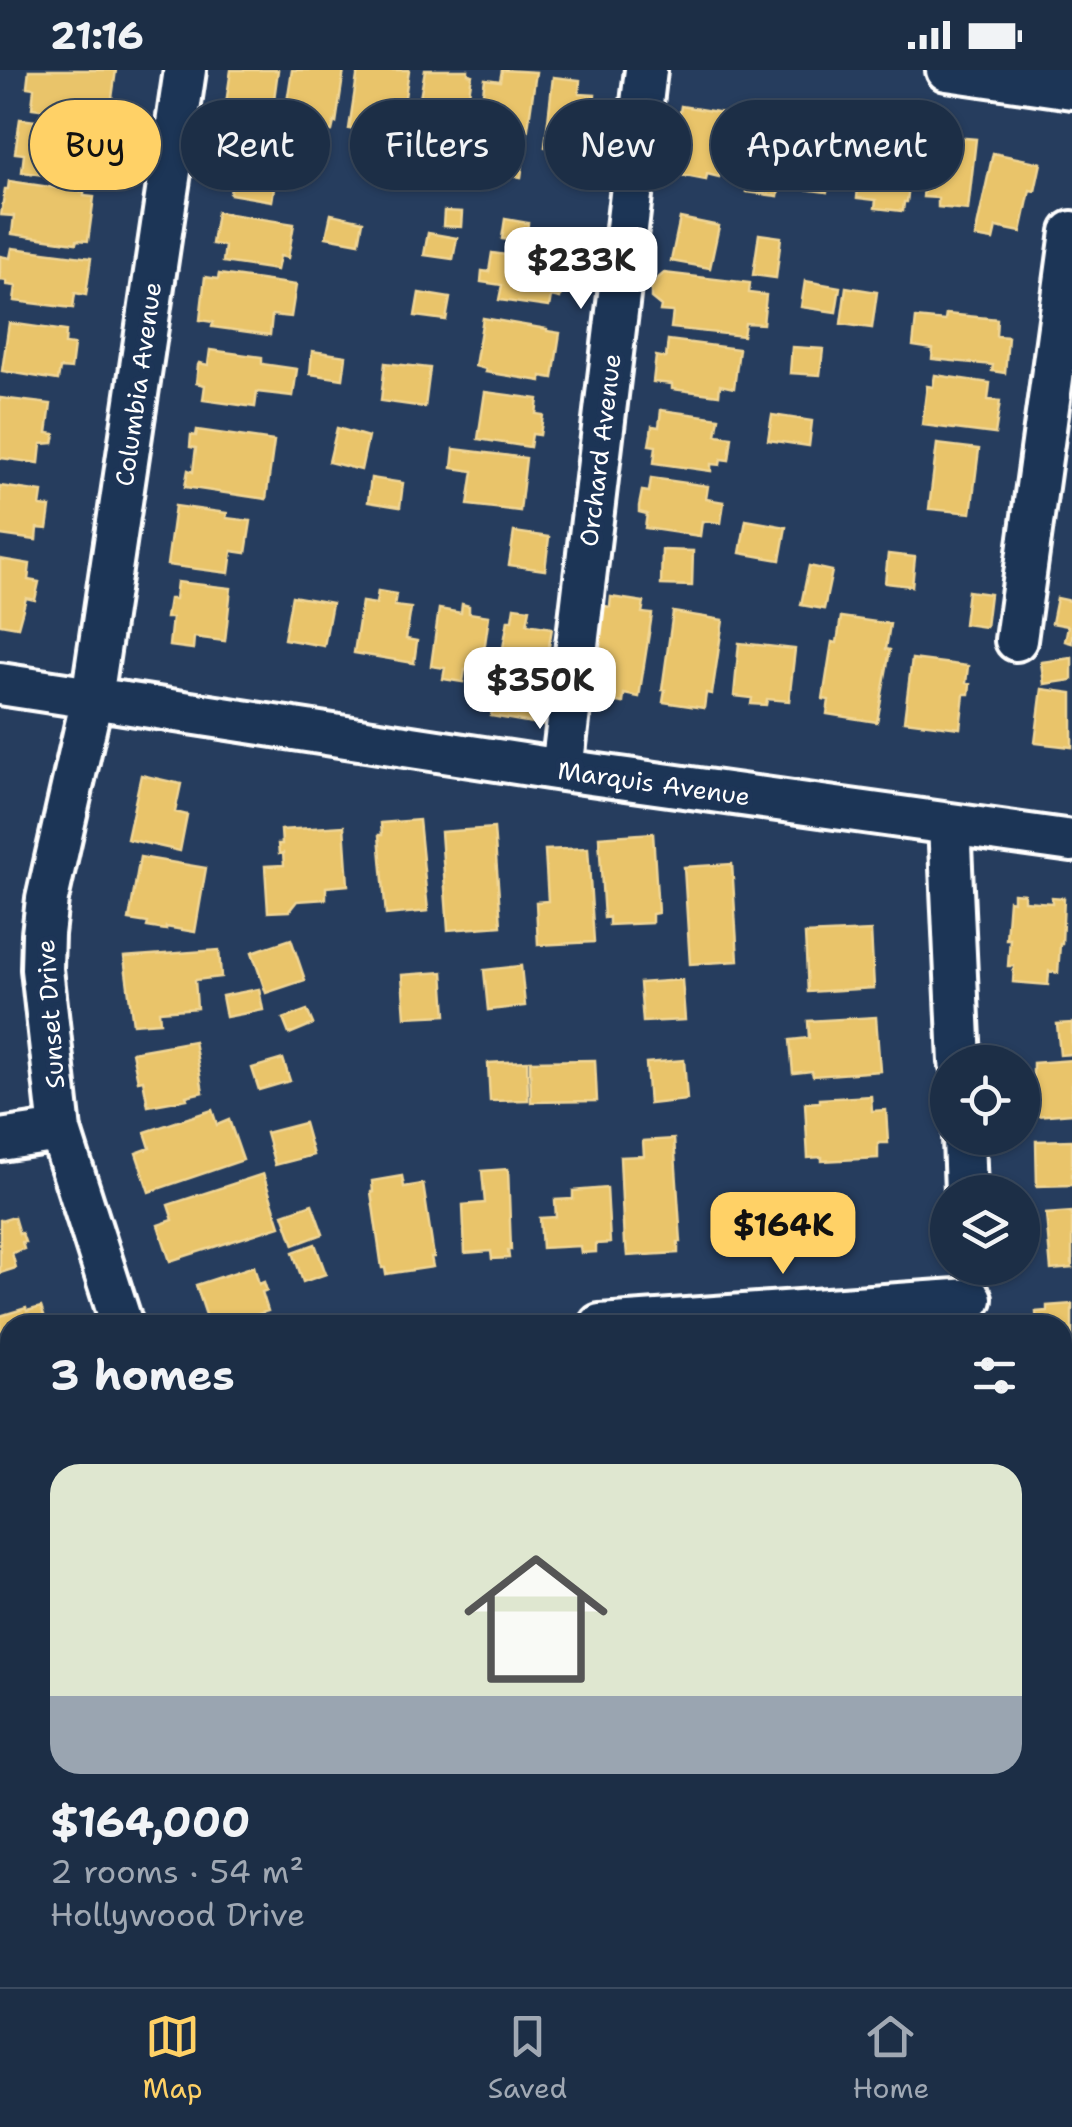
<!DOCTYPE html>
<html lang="en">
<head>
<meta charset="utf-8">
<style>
	:root { --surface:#1c2e46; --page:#293a51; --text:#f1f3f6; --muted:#a0a8b3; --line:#3a4a5f; --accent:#ffd166 }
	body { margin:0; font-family:"Shantell Sans",sans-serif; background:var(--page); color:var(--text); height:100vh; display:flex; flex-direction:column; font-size:38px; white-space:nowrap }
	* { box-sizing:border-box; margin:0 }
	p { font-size:32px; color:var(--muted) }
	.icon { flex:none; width:55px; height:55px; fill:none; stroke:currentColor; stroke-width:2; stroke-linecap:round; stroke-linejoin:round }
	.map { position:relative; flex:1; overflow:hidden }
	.sheet { position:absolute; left:0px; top:1245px; width:1072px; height:672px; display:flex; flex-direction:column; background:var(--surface); border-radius:30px 30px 0 0; box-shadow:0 2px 8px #0004,0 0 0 2px var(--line) }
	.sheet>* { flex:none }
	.top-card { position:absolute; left:30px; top:30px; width:1012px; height:90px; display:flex; gap:20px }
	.controls { position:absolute; left:930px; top:975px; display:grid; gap:20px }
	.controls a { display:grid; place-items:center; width:110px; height:110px; border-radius:50%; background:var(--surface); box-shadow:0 2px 8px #0004,0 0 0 2px var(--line); font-size:50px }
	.price { position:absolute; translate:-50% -85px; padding:0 22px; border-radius:20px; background:#fff; color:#222; font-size:32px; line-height:65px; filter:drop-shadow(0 2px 5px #0008) }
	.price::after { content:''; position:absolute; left:50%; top:60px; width:30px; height:22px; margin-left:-15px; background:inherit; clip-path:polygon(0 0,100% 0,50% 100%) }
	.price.on { background:var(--accent); color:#111 }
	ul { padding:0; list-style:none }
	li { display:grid; align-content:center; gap:20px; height:530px; padding:0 50px }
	li span { display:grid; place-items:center; height:310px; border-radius:30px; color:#555 }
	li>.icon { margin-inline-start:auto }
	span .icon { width:180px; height:180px; fill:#fffc; stroke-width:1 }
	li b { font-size:42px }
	h2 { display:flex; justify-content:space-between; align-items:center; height:120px; padding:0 50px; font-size:42px }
	.chip { padding:0 35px; border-radius:45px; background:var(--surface); box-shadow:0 2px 8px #0004,0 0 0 2px var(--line); font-size:35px; line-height:90px }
	.chip.on { background:var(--accent); color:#111 }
	.status { display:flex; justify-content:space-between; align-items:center; height:70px; padding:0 50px; background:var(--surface); direction:ltr }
	.status svg { height:28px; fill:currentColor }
	.menu { display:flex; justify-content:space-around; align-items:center; height:140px; border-top:2px solid var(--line); background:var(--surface); font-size:28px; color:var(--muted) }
	.menu a { display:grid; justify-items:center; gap:5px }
	.menu .on { color:var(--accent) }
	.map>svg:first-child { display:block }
	.homes { fill:#e9c46a; stroke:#f0d697; stroke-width:2.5 }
	.shops { fill:#e76f51; stroke:#ee9a85; stroke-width:2.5 }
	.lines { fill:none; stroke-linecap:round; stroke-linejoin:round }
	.service-casing { stroke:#fff; stroke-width:28 }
	.minor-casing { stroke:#fff; stroke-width:48 }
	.tertiary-casing { stroke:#fff; stroke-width:58 }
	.service { stroke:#1d3557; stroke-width:20 }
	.minor { stroke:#1d3557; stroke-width:40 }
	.tertiary { stroke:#1d3557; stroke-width:50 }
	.labels { text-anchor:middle; stroke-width:10; stroke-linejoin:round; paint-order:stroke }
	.street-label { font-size:25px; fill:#fff; stroke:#1d3557 }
</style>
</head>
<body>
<div class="status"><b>21:16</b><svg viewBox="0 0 49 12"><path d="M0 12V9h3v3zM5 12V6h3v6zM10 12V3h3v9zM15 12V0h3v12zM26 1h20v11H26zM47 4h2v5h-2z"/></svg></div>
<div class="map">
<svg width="1072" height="1917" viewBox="0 0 1072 1917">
	<rect width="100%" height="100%" fill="#263d5e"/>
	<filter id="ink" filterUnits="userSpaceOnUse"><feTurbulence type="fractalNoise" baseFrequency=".01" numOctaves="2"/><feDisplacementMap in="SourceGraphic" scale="20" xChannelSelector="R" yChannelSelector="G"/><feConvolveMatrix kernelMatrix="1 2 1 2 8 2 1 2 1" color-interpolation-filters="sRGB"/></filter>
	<g filter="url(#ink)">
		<path class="homes" d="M29 0H116L111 35 100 34 98 47 32 38 34 18 27 17Z
			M231 0H278L272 44 256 41 254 51 224 47Z
			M292 0H344L336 53 334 52 332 61 304 57 306 48 285 45Z
			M358 0H409L399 67 349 59Z
			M425 0H468V4L472 5 460 80 433 75 434 66 414 63Z
			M502 0 536 2 521 107 472 99 485 9 500 11Z
			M553 7 580 10 579 24 595 25 592 52H596L594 72H590L587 97 564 95 566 79 545 77Z
			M681 36 730 44 719 107 707 104 706 110 675 104 681 68 676 67Z
			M755 37 789 41 778 126 746 122 748 111 729 109 737 44 754 46Z
			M806 41 840 46 839 54 853 56 845 118 828 116 827 122 796 118Z
			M20 49 107 60 102 99 89 97 87 111 22 102 24 84 15 83Z
			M874 51 910 55 909 69 914 70 907 132H904L903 141 875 138 876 130 857 128 864 62 872 63Z
			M940 66 976 69 968 140 938 137V128L923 127 928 78 939 79Z
			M993 83 1041 93 1035 121 1030 120 1021 162 996 157 993 170 975 167Z
			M236 86 278 92 272 131 230 124Z
			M9 111 84 122V126L94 127 88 171 77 170 76 173 12 164 14 146 1 145 5 119H8Z
			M444 141 462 142 461 157 443 156Z
			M217 142 294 154 288 188 280 186 277 200 223 192 225 176 212 174Z
			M331 144 363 151 359 173 326 167Z
			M680 148 719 156 710 198 671 191Z
			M505 149 528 153 526 172 502 169Z
			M428 163 457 168 453 189 424 185Z
			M759 164 781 167 776 208 753 205Z
			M12 178 91 188 86 225 75 223 73 238 14 231 16 216 7 215V211L0 210V186L10 188Z
			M492 183 556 192 555 199 564 200 560 228 551 226 549 237 499 230 502 215 481 212 482 201 489 202Z
			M664 203 750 213 749 223 766 225 763 254 745 253 743 266 671 258 673 242 660 241 661 236 651 228V218L657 209Z
			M219 204 296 215 291 247 272 245 270 265 212 257 213 252 200 250 205 207 218 209Z
			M805 211 840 217 836 242 801 237Z
			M846 217 877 222 872 258 841 254Z
			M419 223 450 228 446 250 415 246Z
			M946 244 997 249 996 266 1008 267 1005 303 992 301 993 295 932 289 933 279 913 276 916 248 945 251Z
			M483 248 547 259V261L560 263 553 308 541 306V311L485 302 486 299 475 296Z
			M9 253 66 261 65 274 74 275 71 299 60 298 58 310 2 301Z
			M668 270 739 279 734 318 720 315 719 325 672 319V314L653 312 656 286 666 288Z
			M792 277 823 279 820 305 790 303Z
			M210 280 262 287V294L297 299 293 326 257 322 255 337 203 330 205 315 196 313 198 295 199 293 208 295Z
			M312 281 346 286 343 309 310 304Z
			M385 293 430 298 425 337 381 331Z
			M935 305 990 313 988 330 1000 331 995 364 922 355 927 316 933 317Z
			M485 322 538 329 536 344 543 345 540 365 532 364 530 377 478 369Z
			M0 328 51 334 47 363 55 364 53 373 41 374 39 393 0 388Z
			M661 340 719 348 716 365 732 367 729 390 721 389 720 395 711 394V401L654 393 656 376 649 375 651 364 652 356 659 357Z
			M772 345 812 351 809 376 768 370Z
			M337 358 368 367 361 400 329 392Z
			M197 360 274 371 266 429 185 417 188 400 193 402 196 378 190 377 191 365 196 366Z
			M937 374 979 379 971 443 929 439Z
			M454 379 526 388 520 441 468 435 473 401 452 398Z
			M371 408 403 413 400 437 368 432Z
			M651 408 708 416 706 429 724 432 721 453 702 451 700 466 645 458 647 444 639 442V436L642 421 649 422Z
			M0 416 42 422 40 436 50 437 49 445 47 459 37 458 36 470 0 465Z
			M175 436 227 443 226 448 251 451 246 483 232 481 229 503 167 495Z
			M746 450 786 457 780 490 740 483Z
			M514 462 549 467 545 500 509 495Z
			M662 480 693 481 692 516 661 515Z
			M888 484 915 487 912 516 885 513Z
			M0 489 30 494 28 510 39 512 35 530 26 528 18 557 0 554Z
			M809 496 832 501 824 539 801 535Z
			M177 512 231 518 225 571 194 567 193 579 169 576 172 548H166L169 529H175Z
			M378 521 396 524 394 536 411 538 406 569 417 571 414 593 354 583 362 532 376 534Z
			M968 521 990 524 986 557 964 554Z
			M292 526 332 533 324 576 284 569Z
			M1072 526V573L1065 571 1068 556 1052 553 1057 528 1071 531Z
			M611 527 644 532 642 543 652 544 639 627 624 624 623 633 604 630 605 622 587 619 600 535 610 537Z
			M462 534 469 536V543L489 546 481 602 465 600 463 612 443 609 445 598 431 596 439 539 461 543Z
			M514 537 530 539 527 554 552 558 543 612 553 614 546 655 491 646 508 550H512Z
			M673 542 723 550 712 624 706 623 704 638 663 632 665 620H662Z
			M841 547 890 554 886 579 890 580 877 652 827 644 829 630 823 629 832 572 837 573Z
			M739 573 795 579 789 631 767 629 766 635 751 634 752 628 734 626Z
			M1072 588V610L1044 614 1041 592Z
			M912 589 968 596 966 613 970 614 969 624H964L960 658 904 651Z
			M1042 619 1072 623V677L1035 673Z
			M141 705 181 714 175 742 187 745 180 781 127 769Z
			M419 750 428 841 386 845 379 765H382L381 753Z
			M344 756 348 815 326 817V829L297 831 289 841 268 842 265 796 284 795 283 783 279 784 278 774H282L281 760Z
			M494 758 501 856 448 860 441 762Z
			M653 763 658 843 652 844V853L609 855V847L604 848 599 767Z
			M588 778 594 872 538 875 536 832 548 831 545 780Z
			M140 787 206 798 195 862 166 857V860L147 857 148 853 129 850Z
			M732 794 738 891 690 894 684 797Z
			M1013 823 1024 824V831L1052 833V827L1064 828 1062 874H1060L1058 903 1049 901 1048 915 1013 912 1014 896H1008L1010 869H1006L1009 830 1013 831Z
			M871 861 874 918 808 922 805 864Z
			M291 869 305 910 266 923 252 882Z
			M219 880 221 907 195 910 197 938 159 941 160 952 133 954 124 887Z
			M521 896 525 936 488 940 484 900Z
			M443 902 446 945 405 947 402 905Z
			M682 910 685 950 643 952 640 913Z
			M259 919 263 940 226 947 222 926Z
			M307 940 313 954 289 964 283 949Z
			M876 947 880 1001 813 1006 812 1001 793 1003 790 970 809 968 808 951Z
			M1072 953V984L1060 985 1057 954Z
			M194 971 203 1022 186 1026 187 1029 148 1036 143 1010 138 1011 132 982Z
			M283 989 290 1011 259 1020 252 998Z
			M595 990 597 1031 531 1032 530 991Z
			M684 990 687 1030 649 1034 646 993Z
			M1072 990V1043L1036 1046 1034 1028 1022 1029V1010L1033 1009V993Z
			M527 991 528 1030 490 1031 488 993Z
			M871 1026 872 1041 886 1040 888 1073H878V1088L822 1091V1087L808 1088 805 1033 820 1032V1029Z
			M212 1040 217 1055 229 1050 243 1090 149 1122 136 1083 150 1078 145 1062Z
			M304 1053 313 1085 275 1095 266 1063Z
			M674 1069 681 1172H678V1183L627 1186 626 1174H624L620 1087 644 1086 643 1071Z
			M1072 1070V1115L1037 1116 1036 1071Z
			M508 1099 511 1180H508L509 1188 492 1189 491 1181 465 1183 463 1135 485 1133 482 1101Z
			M263 1104 280 1156 170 1191 158 1155 173 1150 168 1135Z
			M402 1106 404 1117 423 1114 434 1187H431L433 1197 386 1204 385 1198H382L371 1122H373L372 1111Z
			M607 1118 610 1173 596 1174V1182L581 1183 580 1176 542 1178 540 1148 556 1147 555 1130 573 1129V1121Z
			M312 1134 323 1164 294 1175 283 1144Z
			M1072 1142V1198L1051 1200 1046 1144Z
			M14 1147 19 1164 22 1163 25 1172H22L24 1179 12 1183 16 1198 0 1203V1149L1 1151Z
			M315 1174 326 1204 303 1212 293 1182Z
			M254 1196 259 1214 264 1212 266 1218 267 1220 262 1222 268 1241 223 1255H217L215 1249 208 1251 196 1215Z
			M1072 1234V1286H1062V1255H1037L1036 1242 1047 1241V1236Z
			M41 1237 47 1255H10V1301L0 1304V1246L26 1238 27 1241Z
			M1072 1313V1367L1062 1368V1314Z
			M10 1316V1376L0 1379V1319Z
			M1072 1474V1524L1062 1525V1475Z
			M1072 1556V1599L1062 1600V1557Z
			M10 1717V1783L0 1751V1720Z
			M163 1908H181L183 1917H135Z
			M206 1908H259L263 1917H209Z
			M469 1908H516L519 1917H438Z"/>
		<path class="shops" d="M1069 1647 1072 1648V1723V1715L1062 1713V1691Z"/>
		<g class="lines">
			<defs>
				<path id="service" d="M629 1908 631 1917"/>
				<path id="minor" d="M947 0 1072 18
					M1016 570 1072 162
					M0 614 562 700 1072 771
					M562 700 646 0
					M949 754 960 992
					M964 1068 966 1122
					M0 1070 60 1061
					M122 1255 60 1061 42 899 43 864 47 829 92 628 185 0
					M600 1255 971 1229
					M0 1891 10 1888
					M322 1908 324 1917"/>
				<path id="tertiary" d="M1062 1773 1072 1774
					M1062 1857 1072 1849
					M993 1917 1015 1908"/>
			</defs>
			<use href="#service" class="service-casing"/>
			<use href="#minor" class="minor-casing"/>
			<use href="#tertiary" class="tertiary-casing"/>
			<use href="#service" class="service"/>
			<use href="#minor" class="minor"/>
			<use href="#tertiary" class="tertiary"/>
		</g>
	</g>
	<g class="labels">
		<g class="street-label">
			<text transform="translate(138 314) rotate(-82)" y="9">Columbia Avenue</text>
			<text transform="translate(600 380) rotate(-83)" y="9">Orchard Avenue</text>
			<text transform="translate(654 713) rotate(8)" y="9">Marquis Avenue</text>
			<text transform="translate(50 944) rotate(-94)" y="9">Sunset Drive</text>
		</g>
	</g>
</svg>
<div class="controls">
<a><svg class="icon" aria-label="locate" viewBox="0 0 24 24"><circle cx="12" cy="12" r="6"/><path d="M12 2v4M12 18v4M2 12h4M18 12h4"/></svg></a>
<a><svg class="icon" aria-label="layers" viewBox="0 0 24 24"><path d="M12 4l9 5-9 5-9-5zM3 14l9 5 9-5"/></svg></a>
</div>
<b class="price" style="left:581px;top:242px">$233K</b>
<b class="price" style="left:540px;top:662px">$350K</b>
<b class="price on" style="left:783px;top:1207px">$164K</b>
<div class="top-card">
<a class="chip on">Buy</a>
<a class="chip">Rent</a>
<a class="chip">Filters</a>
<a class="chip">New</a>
<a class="chip">Apartment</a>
</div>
<section class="sheet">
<h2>3 homes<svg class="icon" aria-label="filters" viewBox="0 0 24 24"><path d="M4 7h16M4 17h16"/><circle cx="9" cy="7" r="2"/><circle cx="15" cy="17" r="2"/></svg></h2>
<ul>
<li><span style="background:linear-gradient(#dfe7d0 75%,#9aa5b1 0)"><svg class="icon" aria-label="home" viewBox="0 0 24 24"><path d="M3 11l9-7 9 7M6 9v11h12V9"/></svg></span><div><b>$164,000</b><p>2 rooms · 54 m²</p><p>Hollywood Drive</p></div></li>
</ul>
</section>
</div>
<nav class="menu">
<a class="on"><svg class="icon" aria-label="map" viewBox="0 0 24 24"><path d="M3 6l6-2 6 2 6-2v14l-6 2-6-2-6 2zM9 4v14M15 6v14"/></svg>Map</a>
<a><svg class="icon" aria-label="saved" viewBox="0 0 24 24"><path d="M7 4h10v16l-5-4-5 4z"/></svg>Saved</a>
<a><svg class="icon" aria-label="home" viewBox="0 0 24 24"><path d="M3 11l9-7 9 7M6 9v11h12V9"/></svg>Home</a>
</nav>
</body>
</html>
